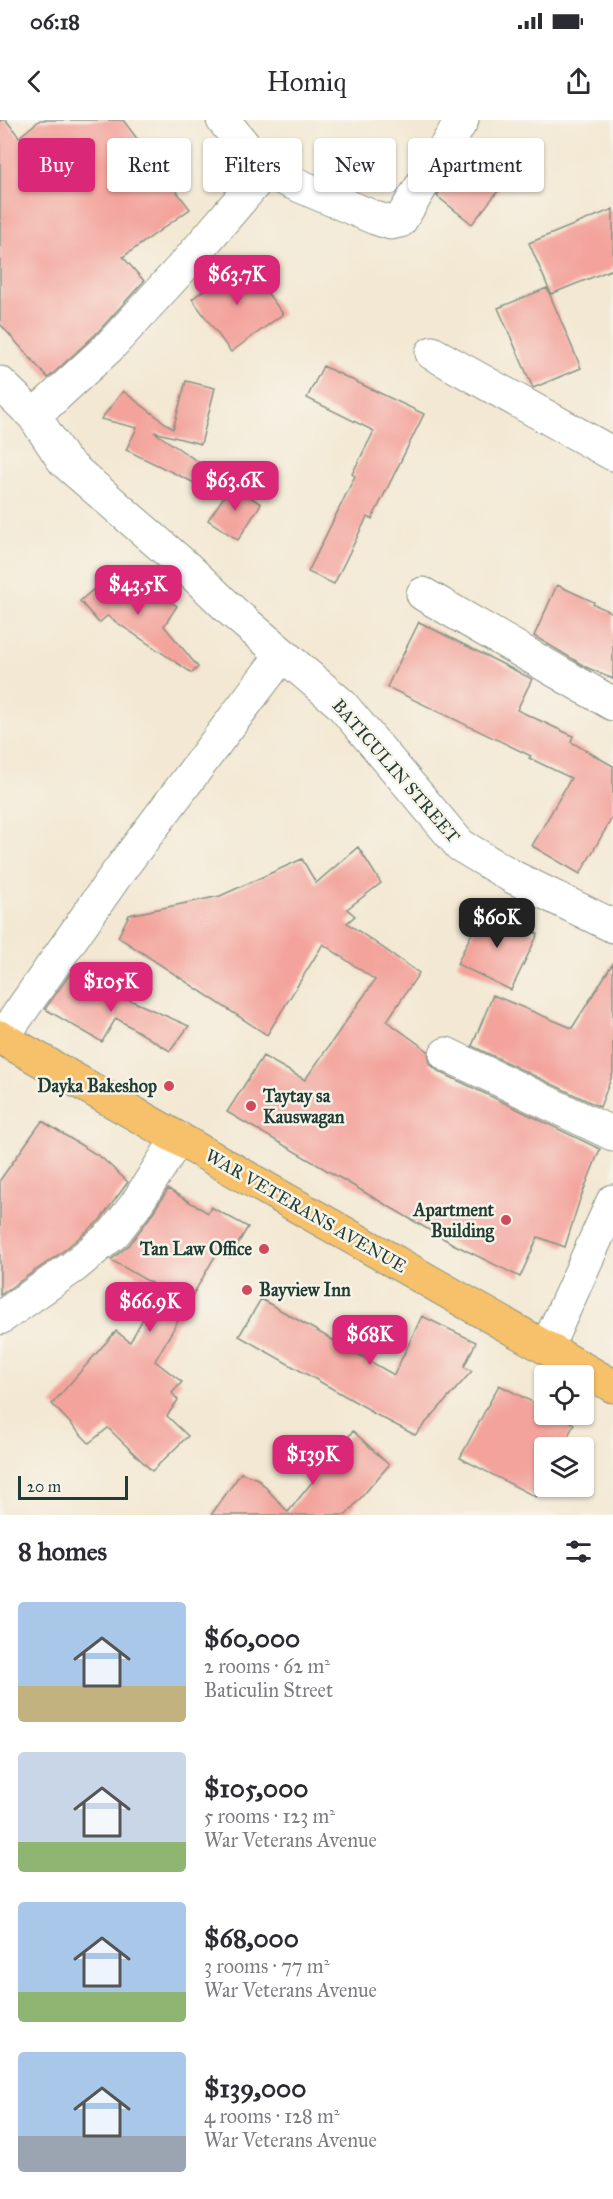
<!DOCTYPE html>
<html lang="en">
<head>
<meta charset="utf-8">
<style>
	:root { --surface:#fff; --page:#f7f7f7; --text:#2b2b33; --muted:#7c7c81; --accent:#db2777 }
	body { margin:0; font-family:"IM FELL Great Primer",serif; background:var(--page); color:var(--text); height:100vh; display:flex; flex-direction:column; font-size:22px; white-space:nowrap }
	* { box-sizing:border-box; margin:0 }
	p { font-size:20px; color:var(--muted) }
	.icon { flex:none; width:33px; height:33px; fill:none; stroke:currentColor; stroke-width:2; stroke-linecap:round; stroke-linejoin:round }
	.map { position:relative; height:1395px; overflow:hidden }
	.side { display:flex; flex-direction:column; background:var(--surface); flex:1 }
	.side>* { flex:none }
	.top-card { position:absolute; left:18px; top:18px; width:578px; height:54px; display:flex; gap:12px }
	.controls { position:absolute; left:534px; top:1245px; display:grid; gap:12px }
	.controls a { display:grid; place-items:center; width:60px; height:60px; border-radius:6px; background:var(--surface); box-shadow:0 2px 4px #0004; font-size:30px }
	.scale { position:absolute; left:18px; bottom:15px; width:110px; box-sizing:border-box; padding-left:6px; border:3px solid #1f3d34; border-top:0; font-size:16px; line-height:21px; white-space:nowrap; color:#1f3d34; -webkit-text-stroke:4px #f7f3e8; paint-order:stroke }
	.price { position:absolute; translate:-50% -51px; padding:0 14px; border-radius:12px; background:var(--accent); color:#fff; font-size:20px; line-height:39px; filter:drop-shadow(0 2px 3px #0008) }
	.price::after { content:''; position:absolute; left:50%; top:36px; width:18px; height:14px; margin-left:-9px; background:inherit; clip-path:polygon(0 0,100% 0,50% 100%) }
	.price.on { background:#222; color:#fff }
	ul { padding:0; list-style:none }
	li { display:flex; align-items:center; gap:18px; height:150px; padding:0 18px }
	li span { display:grid; place-items:center; flex:none; width:168px; height:120px; border-radius:6px; color:#555 }
	li>.icon { margin-inline-start:auto }
	span .icon { width:72px; height:72px; fill:#fffc; stroke-width:1 }
	li b { font-size:26px }
	h2 { display:flex; justify-content:space-between; align-items:center; height:72px; padding:0 18px; font-size:26px }
	.tag { padding:0 21px; border-radius:6px; background:var(--surface); box-shadow:0 2px 4px #0004; font-size:21px; line-height:54px }
	.tag.on { background:var(--accent); color:#fff }
	.status { display:flex; justify-content:space-between; align-items:center; height:42px; padding:0 30px; background:var(--surface); direction:ltr }
	.status svg { height:16px; fill:currentColor }
	header { display:flex; justify-content:space-between; align-items:center; height:78px; padding:0 18px; background:var(--surface); font-size:27px; font-weight:600 }
	.map>svg:first-child { display:block }
	.building { fill:#f3a39b }
	.lines { fill:none; stroke-linecap:round; stroke-linejoin:round }
	.minor-casing { stroke:#899284; stroke-width:35 }
	.major-casing { stroke:#899284; stroke-width:35 }
	.minor { stroke:#fff; stroke-width:33 }
	.major { stroke:#f6c16b; stroke-width:33 }
	.poi-dot { fill:#d1495b; stroke:#f7f3e8; stroke-width:2 }
	.labels { text-anchor:middle; stroke-width:5; stroke-linejoin:round; paint-order:stroke }
	.street-label { font-size:18px; fill:#1f3d34; stroke:#f7f3e8 }
	.poi-label { font-size:18px; font-weight:bold; fill:#1f3d34; stroke:#f7f3e8; text-anchor:end }
</style>
</head>
<body>
<div class="status"><b>06:18</b><svg viewBox="0 0 49 12"><path d="M0 12V9h3v3zM5 12V6h3v6zM10 12V3h3v9zM15 12V0h3v12zM26 1h20v11H26zM47 4h2v5h-2z"/></svg></div>
<header><svg class="icon" aria-label="back" viewBox="0 0 24 24"><path d="M15 5l-7 7 7 7"/></svg>Homiq<svg class="icon" aria-label="share" viewBox="0 0 24 24"><path d="M12 15V3M7 8l5-5 5 5M5 13v7h14v-7"/></svg></header>
<div class="map">
<svg width="613" height="1395" viewBox="0 0 613 1395">
	<rect width="100%" height="100%" fill="#f7f3e8"/>
	<filter id="ink" filterUnits="userSpaceOnUse"><feTurbulence type="fractalNoise" baseFrequency=".0167" numOctaves="2"/><feDisplacementMap in="SourceGraphic" scale="12" xChannelSelector="R" yChannelSelector="G"/><feConvolveMatrix kernelMatrix="1 2 1 2 8 2 1 2 1" color-interpolation-filters="sRGB"/></filter>
	<filter id="wash" filterUnits="userSpaceOnUse"><feTurbulence type="fractalNoise" baseFrequency=".008" numOctaves="4" result="noise"/><feDisplacementMap in="SourceGraphic" scale="24" xChannelSelector="R" yChannelSelector="G"/><feGaussianBlur stdDeviation="1.35" result="paint"/><feColorMatrix in="noise" values="0 0 0 0 0 0 0 0 0 0 0 0 0 0 0 0 0 1.4 0 .05"/><feComposite in="paint" operator="in"/></filter>
	<g filter="url(#wash)">
		<rect width="100%" height="100%" fill="#f3e8d3"/>
		<g id="blocks">
			<path class="building" d="M0 0H6L19 17 40 0H123L190 89 123 137 144 161 96 214 48 258 0 204Z
				M469 24 510 56 472 104 437 76Z
				M613 89V149L551 174 529 123Z
				M244 141 283 194 231 232 192 179Z
				M547 168 581 248 533 268 498 188Z
				M323 246 424 294 372 399 367 397 334 464 308 452 355 356 352 354 374 311 307 278Z
				M186 261 215 268 201 324 154 312 216 354 207 369 126 330 137 308 101 299 123 271 173 309Z
				M232 365 261 384 238 420 208 400Z
				M116 450 144 483 153 470 177 486 164 506 198 547 192 553 107 496 99 503 80 481Z
				M557 465 594 482 593 484 613 493V559L586 547 534 516Z
				M419 502 532 559 517 590 573 616 571 622 613 646V696L580 754 532 726 571 658 529 638 531 636 387 567Z
				M358 727 381 763 347 789 355 796 347 803 419 853 387 901 428 931 430 944 438 951 600 1029 579 1082 565 1127 538 1117 520 1157 453 1124 227 992 263 936 305 960 375 860 323 824 267 915 118 817 129 795 220 776 302 739 316 763Z
				M484 788 538 814 511 870 457 844Z
				M613 843V953L600 987 472 926 493 875 572 908Z
				M70 854 100 867 189 906 170 931 116 898 102 922 45 889Z
				M42 1001 102 1038 128 1062 100 1100 62 1132 0 1175V1060Z
				M168 1069 208 1093 211 1087 248 1107 230 1137 218 1131 155 1241 182 1262 172 1273 178 1280 167 1296 188 1316 152 1351 108 1308 89 1323 52 1284 116 1211 130 1222 160 1168 111 1140 129 1125 150 1097Z
				M261 1179 394 1255 422 1196 476 1222 464 1247 472 1251 415 1315 369 1291 370 1290 239 1216Z
				M499 1265 544 1288V1294H557L574 1304 562 1328H544V1361L536 1377 460 1338Z
				M353 1311 389 1345 346 1395H211L241 1353 258 1359 288 1392Z"/>
		</g>
	</g>
	<g filter="url(#ink)">
		<use href="#blocks" fill-opacity="0" stroke="#899284" stroke-width="1.5"/>
		<g class="lines">
			<defs>
				<path id="minor" d="M265 51 375 98 391 103 400 101 462 0
					M432 233 613 334
					M0 263 34 296 64 341 187 448 234 493 341 584 460 725 513 757 613 806
					M34 296 109 227 189 140 265 51 223 0
					M423 474 613 584
					M2 918 116 755 282 535
					M446 934 613 1014
					M0 1198 73 1147 114 1113 135 1086 178 1018
					M547 1227 613 1081"/>
				<path id="major" d="M0 917 613 1266"/>
			</defs>
			<use href="#minor" class="minor-casing"/>
			<use href="#major" class="major-casing"/>
			<use href="#minor" class="minor"/>
			<use href="#major" class="major"/>
		</g>
	</g>
	<g class="poi-dot">
		<circle cx="169" cy="966" r="6"/>
		<circle cx="251" cy="986" r="6"/>
		<circle cx="506" cy="1100" r="6"/>
		<circle cx="264" cy="1129" r="6"/>
		<circle cx="247" cy="1170" r="6"/>
	</g>
	<g class="labels">
		<g class="street-label">
			<text transform="translate(396 651) rotate(49)" y="6">BATICULIN STREET</text>
			<text transform="translate(306 1091) rotate(30)" y="6">WAR VETERANS AVENUE</text>
		</g>
		<g class="poi-label">
			<text x="157" y="972">Dayka Bakeshop</text>
			<text x="263" y="982" text-anchor="start">Taytay sa<tspan x="263" dy="21">Kauswagan</tspan></text>
			<text x="494" y="1096">Apartment<tspan x="494" dy="21">Building</tspan></text>
			<text x="252" y="1135">Tan Law Office</text>
			<text x="259" y="1176" text-anchor="start">Bayview Inn</text>
		</g>
	</g>
</svg>
<div class="controls">
<a><svg class="icon" aria-label="locate" viewBox="0 0 24 24"><circle cx="12" cy="12" r="6"/><path d="M12 2v4M12 18v4M2 12h4M18 12h4"/></svg></a>
<a><svg class="icon" aria-label="layers" viewBox="0 0 24 24"><path d="M12 4l9 5-9 5-9-5zM3 14l9 5 9-5"/></svg></a>
</div>
<div class="scale">20 m</div>
<b class="price" style="left:237px;top:186px">$63.7K</b>
<b class="price" style="left:235px;top:392px">$63.6K</b>
<b class="price" style="left:138px;top:496px">$43.5K</b>
<b class="price on" style="left:497px;top:829px">$60K</b>
<b class="price" style="left:111px;top:893px">$105K</b>
<b class="price" style="left:150px;top:1213px">$66.9K</b>
<b class="price" style="left:370px;top:1246px">$68K</b>
<b class="price" style="left:313px;top:1366px">$139K</b>
<div class="top-card">
<a class="tag on">Buy</a>
<a class="tag">Rent</a>
<a class="tag">Filters</a>
<a class="tag">New</a>
<a class="tag">Apartment</a>
</div>
</div>
<section class="side">
<h2>8 homes<svg class="icon" aria-label="filters" viewBox="0 0 24 24"><path d="M4 7h16M4 17h16"/><circle cx="9" cy="7" r="2"/><circle cx="15" cy="17" r="2"/></svg></h2>
<ul>
<li><span style="background:linear-gradient(#a9c7e8 70%,#c2b280 0)"><svg class="icon" aria-label="home" viewBox="0 0 24 24"><path d="M3 11l9-7 9 7M6 9v11h12V9"/></svg></span><div><b>$60,000</b><p>2 rooms · 62 m²</p><p>Baticulin Street</p></div></li>
<li><span style="background:linear-gradient(#c9d6e8 75%,#8fb573 0)"><svg class="icon" aria-label="home" viewBox="0 0 24 24"><path d="M3 11l9-7 9 7M6 9v11h12V9"/></svg></span><div><b>$105,000</b><p>5 rooms · 123 m²</p><p>War Veterans Avenue</p></div></li>
<li><span style="background:linear-gradient(#a9c7e8 75%,#8fb573 0)"><svg class="icon" aria-label="home" viewBox="0 0 24 24"><path d="M3 11l9-7 9 7M6 9v11h12V9"/></svg></span><div><b>$68,000</b><p>3 rooms · 77 m²</p><p>War Veterans Avenue</p></div></li>
<li><span style="background:linear-gradient(#a9c7e8 70%,#9aa5b1 0)"><svg class="icon" aria-label="home" viewBox="0 0 24 24"><path d="M3 11l9-7 9 7M6 9v11h12V9"/></svg></span><div><b>$139,000</b><p>4 rooms · 128 m²</p><p>War Veterans Avenue</p></div></li>
</ul>
</section>
</body>
</html>
